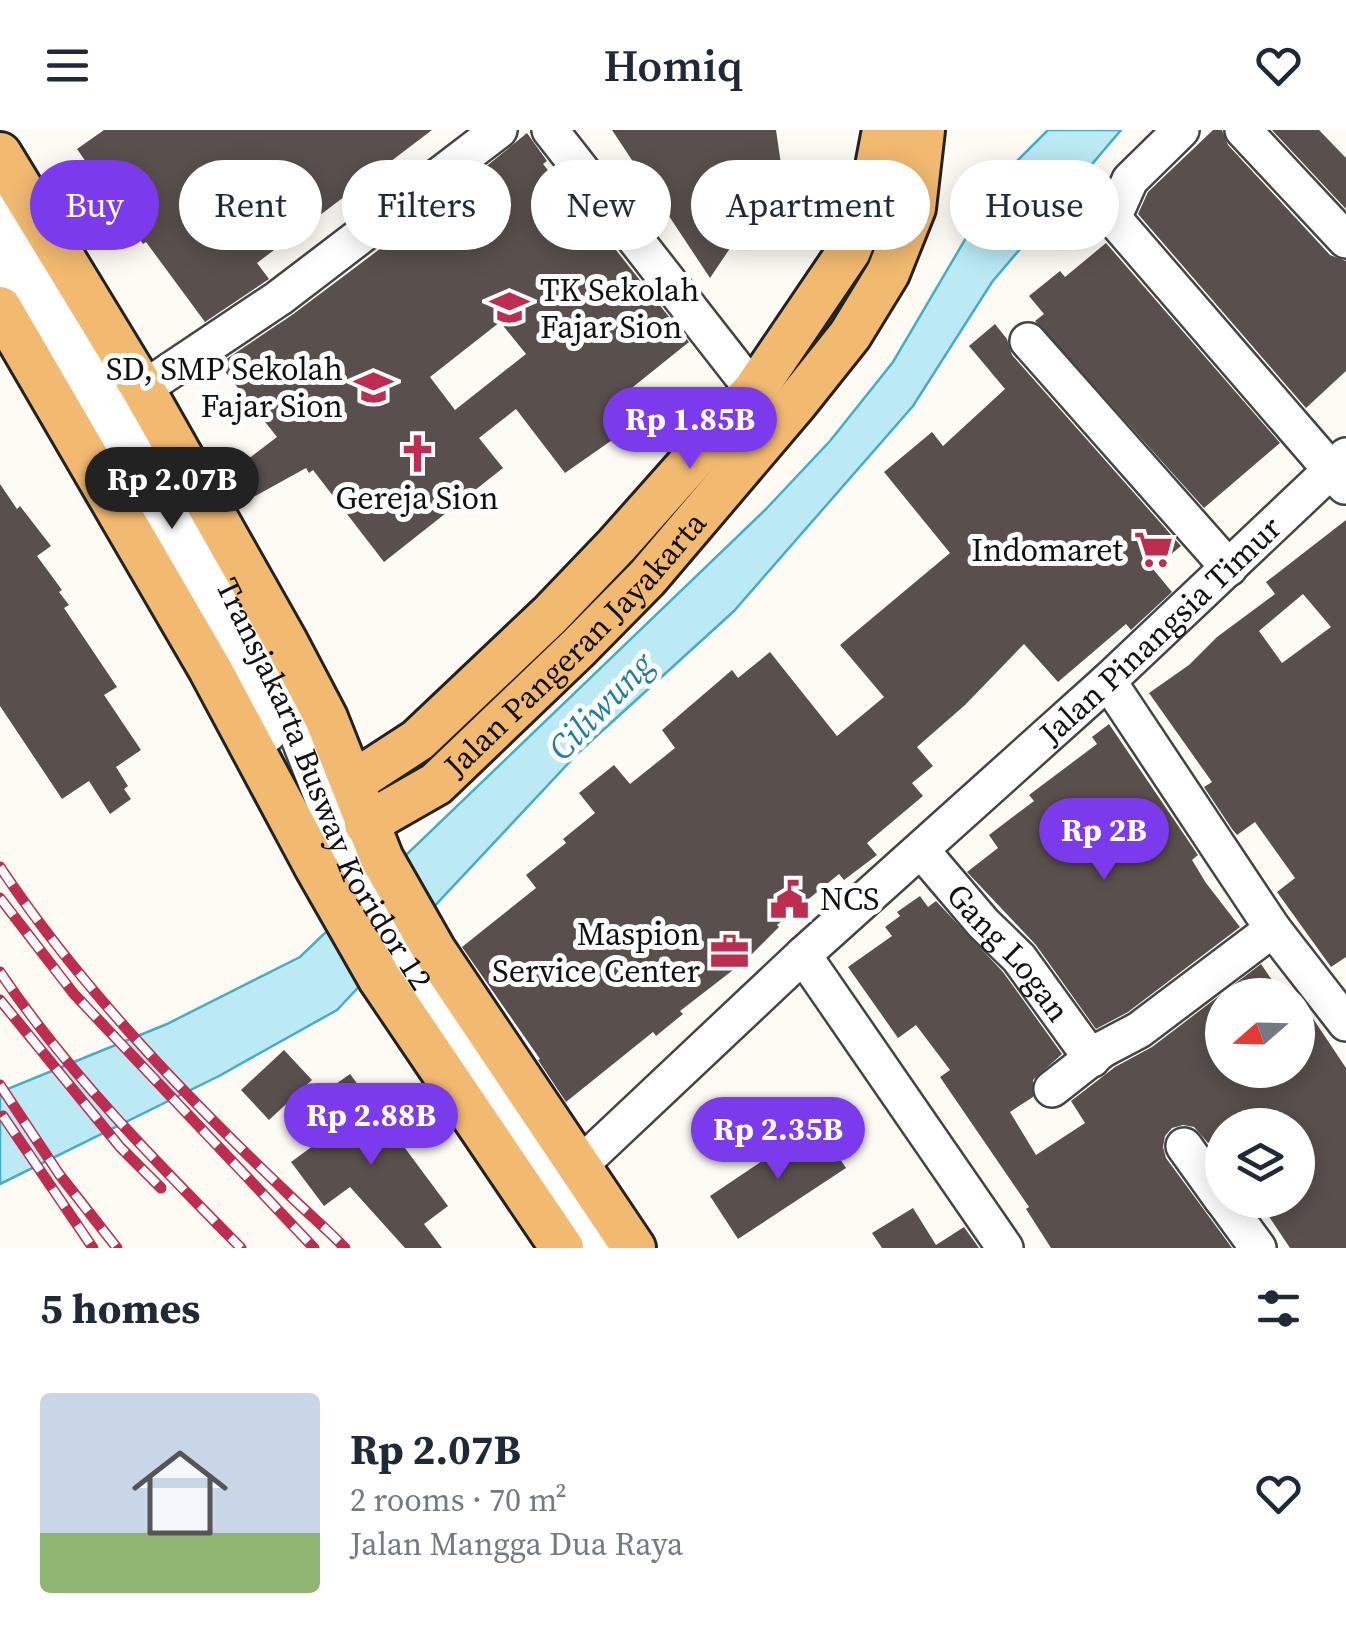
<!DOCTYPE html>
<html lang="en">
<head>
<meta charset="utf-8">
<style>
	:root { --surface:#fff; --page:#f2f2f3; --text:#1f2937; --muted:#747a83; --line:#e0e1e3; --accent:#7c3aed }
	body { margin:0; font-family:"Source Serif 4",serif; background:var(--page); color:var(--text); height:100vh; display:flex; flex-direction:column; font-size:38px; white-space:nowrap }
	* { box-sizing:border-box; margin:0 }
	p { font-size:32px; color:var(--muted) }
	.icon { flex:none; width:55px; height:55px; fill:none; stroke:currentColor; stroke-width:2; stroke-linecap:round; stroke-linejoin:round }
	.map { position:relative; height:1118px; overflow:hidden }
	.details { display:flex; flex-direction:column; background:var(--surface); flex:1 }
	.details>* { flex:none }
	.banner { position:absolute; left:30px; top:30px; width:1288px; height:90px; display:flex; gap:20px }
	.needle { width:65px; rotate:250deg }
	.fabs { position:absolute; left:1205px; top:848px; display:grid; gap:20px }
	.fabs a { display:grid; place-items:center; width:110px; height:110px; border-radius:50%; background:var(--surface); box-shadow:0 5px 25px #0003; font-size:50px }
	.price { position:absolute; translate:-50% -85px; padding:0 22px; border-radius:35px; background:var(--accent); color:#fff; font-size:32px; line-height:65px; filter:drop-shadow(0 2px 5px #0008) }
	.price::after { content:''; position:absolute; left:50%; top:60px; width:30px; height:22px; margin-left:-15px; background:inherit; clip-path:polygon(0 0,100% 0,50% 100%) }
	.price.on { background:#222; color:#fff }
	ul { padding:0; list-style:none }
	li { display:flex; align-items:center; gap:30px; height:250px; padding:0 40px }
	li+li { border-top:2px solid var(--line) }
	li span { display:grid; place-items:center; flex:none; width:280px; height:200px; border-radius:10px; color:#555 }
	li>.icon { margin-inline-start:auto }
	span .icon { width:120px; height:120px; fill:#fffc; stroke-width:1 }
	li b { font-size:42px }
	h2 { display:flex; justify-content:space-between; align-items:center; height:120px; padding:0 40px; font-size:42px }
	.tag { padding:0 35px; border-radius:45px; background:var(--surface); box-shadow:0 5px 25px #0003; font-size:35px; line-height:90px }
	.tag.on { background:var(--accent); color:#fff }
	header { display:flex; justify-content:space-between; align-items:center; height:130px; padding:0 40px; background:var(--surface); font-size:45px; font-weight:600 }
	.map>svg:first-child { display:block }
	.water { fill:#bbeaf4; stroke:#45adc8; stroke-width:2.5 }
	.building { fill:#59504d; fill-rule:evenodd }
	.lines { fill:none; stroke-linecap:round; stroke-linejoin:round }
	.minor-casing { stroke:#444; stroke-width:40 }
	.major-casing { stroke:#222; stroke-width:48 }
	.minor { stroke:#fff; stroke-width:35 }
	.major { stroke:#f2ba71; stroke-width:42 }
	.rail-casing { stroke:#bc2d4f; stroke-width:11 }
	.rail { stroke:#fff; stroke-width:8; stroke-dasharray:22; stroke-linecap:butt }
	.labels { text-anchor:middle; stroke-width:10; stroke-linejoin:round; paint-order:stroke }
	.poi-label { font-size:32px; fill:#111; stroke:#fff; text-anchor:end }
	.street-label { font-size:32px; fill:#111; stroke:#fff }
	.water-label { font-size:35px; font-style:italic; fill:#1e7f9f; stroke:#fff }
</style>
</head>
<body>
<header><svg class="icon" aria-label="menu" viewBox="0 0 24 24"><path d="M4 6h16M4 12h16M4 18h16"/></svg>Homiq<svg class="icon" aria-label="heart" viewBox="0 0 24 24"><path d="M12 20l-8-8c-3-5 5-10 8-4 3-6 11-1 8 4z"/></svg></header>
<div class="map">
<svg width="1346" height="1118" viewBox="0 0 1346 1118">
	<rect width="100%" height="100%" fill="#fefbf5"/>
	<path class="water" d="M1048 0H1121L992 152 913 276 734 481 579 622 337 880 219 946 0 1054V962L167 894 300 827 765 380 830 311 893 232 1003 45Z"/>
	<path class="building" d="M104 0H432L257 133 269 149 205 192 146 112 143 114 77 19Z
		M612 0H776L782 41 710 148Z
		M1213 0H1222L1228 15 1330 125 1346 131V241L1306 278 1138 84 1148 62Z
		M1272 0H1319L1346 28V79Z
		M527 3 547 31 543 34 582 83 585 81 689 212 628 261 650 297 630 309 625 301 565 343 516 279 479 308 503 338 384 432 313 340 309 343 306 338 248 370 231 342 277 307 219 234 292 185 445 70ZM500 192 526 224 455 280 430 247Z
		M1106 113 1280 313 1204 378 1035 191 1044 184 1029 166 1060 141 1065 147Z
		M995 194 1007 209 1012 225 1181 416 1153 439 1172 462 1131 500 1126 494 1058 552 1024 514 965 575 917 617 933 636 912 653 923 666 867 713 877 725 844 750 839 744 777 795 779 797 746 830 680 881 683 884 656 906 653 902 566 972 538 930 540 929 462 817 536 758 526 745 566 713 563 709 595 683 579 663 614 635 630 654 675 618 662 600 732 540 738 548 770 522 837 606 884 567 840 515 950 423 884 342 932 302 943 316 1005 259 969 216Z
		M0 354 17 379 20 376 51 416 37 426 62 460 59 462 69 475 64 478 117 557 104 565 141 620 116 637 128 656 124 659 131 669 110 684 89 651 62 669 0 576Z
		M1346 390V827L1331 837 1277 762 1295 748 1255 692 1237 705 1232 699 1204 657 1212 652 1149 563 1189 535 1217 507 1275 464 1266 452ZM1303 464 1331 497 1282 533 1259 501Z
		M1109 594 1198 725 1192 730 1206 753 1240 797 1128 882 1096 899 1036 815 967 742 998 718 989 705 1034 671 1029 665 1097 614 1092 607Z
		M920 766 928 777 936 771 1003 842 1062 924 1033 950V967L1010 982 1036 1025 1085 993 1071 971 1115 937 1152 917 1261 834 1282 865H1222V940H1298V866L1346 938V1118H1290L1258 1070H1298V995H1222V1004L1208 1013 1194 997 1183 995 1172 998 1165 1006 1163 1017 1166 1028 1232 1118H1051L1026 1079 1029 1077 940 947 950 940 916 895 898 908 848 837 892 806 885 797 900 786 897 782Z
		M284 920 312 950 269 990 241 960Z
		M350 944 448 1076 424 1094 442 1118H405L350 1057 324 1076 291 1032 340 996 319 966Z
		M817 994 846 1038 738 1109 710 1066Z
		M913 1078 936 1115 964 1097 979 1118H882L872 1103Z"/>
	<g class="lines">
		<defs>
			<g id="minor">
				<path d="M550 0 754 261"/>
				<path d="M1181 0 1130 50 1113 88 1345 356"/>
				<path d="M1243 0 1346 110"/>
				<path id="s1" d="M0 78 225 450 288 580 352 743 491 961 600 1118"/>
				<path d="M0 125 117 319 193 457 268 604"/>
				<path d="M1028 211 1229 438"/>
				<path d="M143 259 279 168 499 0"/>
				<path d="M1108 551 1273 799 1346 893"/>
				<path id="s2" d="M921 720 983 793 1019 828 1092 929"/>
				<path d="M803 825 1005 1118"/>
				<path d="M1052 959 1103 919 1139 900 1273 799"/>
				<path d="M1184 1016 1222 1069"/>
				<path id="s3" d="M578 1037 803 825 1108 551 1346 326"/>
				<path d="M1223 1070 1258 1118"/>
			</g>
			<g id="major">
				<path d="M0 24 143 259 285 510 326 588 382 729 434 820 634 1118"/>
				<path d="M0 178 210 539 315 735 380 849 562 1118"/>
				<path d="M352 653 418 610 550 485 617 415 754 261 849 121 872 63 884 0"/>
				<path id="s4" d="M366 694 436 654 578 518 647 448 795 274 850 205 888 143 914 78 923 0"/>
			</g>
		</defs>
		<use href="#minor" class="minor-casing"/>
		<use href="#major" class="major-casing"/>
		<use href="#minor" class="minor"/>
		<use href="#major" class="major"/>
		<defs>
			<path id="rail" d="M0 737C78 854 182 963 284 1060 304 1080 326 1098 345 1118
				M0 768 74 864 314 1118
				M0 842C68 943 155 1031 241 1118
				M0 870 120 1017 161 1058
				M0 955 59 1044 117 1118
				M3 986 93 1118"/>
		</defs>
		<use href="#rail" class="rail-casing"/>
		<use href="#rail" class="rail"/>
	</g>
	<defs>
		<symbol id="school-bare" viewBox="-9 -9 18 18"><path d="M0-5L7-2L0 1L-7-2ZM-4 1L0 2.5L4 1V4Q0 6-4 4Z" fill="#bc2d4f" stroke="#fff" stroke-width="2.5" paint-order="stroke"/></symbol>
		<symbol id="church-bare" viewBox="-9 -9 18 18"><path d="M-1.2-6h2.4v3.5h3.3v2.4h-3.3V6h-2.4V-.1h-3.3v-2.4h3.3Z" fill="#bc2d4f" stroke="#fff" stroke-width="2.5" paint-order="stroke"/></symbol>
		<symbol id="supermarket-bare" viewBox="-9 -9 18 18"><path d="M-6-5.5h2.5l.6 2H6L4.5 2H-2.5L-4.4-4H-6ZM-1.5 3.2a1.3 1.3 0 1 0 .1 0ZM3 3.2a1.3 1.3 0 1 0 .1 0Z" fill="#bc2d4f" stroke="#fff" stroke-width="2.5" paint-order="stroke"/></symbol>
		<symbol id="civic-bare" viewBox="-9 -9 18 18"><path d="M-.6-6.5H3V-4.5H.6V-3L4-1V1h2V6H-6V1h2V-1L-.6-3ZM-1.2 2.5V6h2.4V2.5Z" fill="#bc2d4f" stroke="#fff" stroke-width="2.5" paint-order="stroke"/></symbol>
		<symbol id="office-bare" viewBox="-9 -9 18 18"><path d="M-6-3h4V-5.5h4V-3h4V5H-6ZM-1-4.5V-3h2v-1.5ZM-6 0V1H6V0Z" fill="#bc2d4f" stroke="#fff" stroke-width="2.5" paint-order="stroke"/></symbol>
	</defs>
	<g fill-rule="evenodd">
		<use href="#school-bare" x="482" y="150" width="55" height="55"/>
		<use href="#school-bare" x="346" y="230" width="55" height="55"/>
		<use href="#church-bare" x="390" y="296" width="55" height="55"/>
		<use href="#supermarket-bare" x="1126" y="392" width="55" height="55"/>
		<use href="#civic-bare" x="762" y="742" width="55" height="55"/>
		<use href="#office-bare" x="702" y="794" width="55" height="55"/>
	</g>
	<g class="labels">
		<g class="poi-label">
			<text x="540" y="171" text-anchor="start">TK Sekolah<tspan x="540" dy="37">Fajar Sion</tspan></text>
			<text x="343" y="250">SD, SMP Sekolah<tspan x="343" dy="37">Fajar Sion</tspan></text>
			<text x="417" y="379" text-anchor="middle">Gereja Sion</text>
			<text x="1123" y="431">Indomaret</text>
			<text x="820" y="780" text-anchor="start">NCS</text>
			<text x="700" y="815">Maspion<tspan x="700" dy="37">Service Center</tspan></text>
		</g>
		<g class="street-label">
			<text dy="11" stroke="none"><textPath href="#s3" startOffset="792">Jalan Pinangsia Timur</textPath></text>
			<text dy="11" stroke="none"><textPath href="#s4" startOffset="278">Jalan Pangeran Jayakarta</textPath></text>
			<text dy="11" stroke="none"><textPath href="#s1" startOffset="662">Transjakarta Busway Koridor 12</textPath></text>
			<text dy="11" stroke="none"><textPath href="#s2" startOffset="135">Gang Logan</textPath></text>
		</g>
		<g class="water-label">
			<text transform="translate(601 576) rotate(-46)" y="12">Ciliwung</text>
		</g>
	</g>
</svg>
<div class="fabs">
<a><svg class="needle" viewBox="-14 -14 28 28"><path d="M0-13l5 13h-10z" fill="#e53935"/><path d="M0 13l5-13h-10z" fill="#747a83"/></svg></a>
<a><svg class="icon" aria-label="layers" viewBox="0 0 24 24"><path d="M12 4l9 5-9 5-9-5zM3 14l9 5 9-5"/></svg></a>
</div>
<b class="price" style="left:690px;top:342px">Rp 1.85B</b>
<b class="price on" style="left:172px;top:402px">Rp 2.07B</b>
<b class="price" style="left:1104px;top:753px">Rp 2B</b>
<b class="price" style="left:371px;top:1038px">Rp 2.88B</b>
<b class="price" style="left:778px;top:1052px">Rp 2.35B</b>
<div class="banner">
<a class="tag on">Buy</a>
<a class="tag">Rent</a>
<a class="tag">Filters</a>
<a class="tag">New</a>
<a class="tag">Apartment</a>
<a class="tag">House</a>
</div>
</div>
<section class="details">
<h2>5 homes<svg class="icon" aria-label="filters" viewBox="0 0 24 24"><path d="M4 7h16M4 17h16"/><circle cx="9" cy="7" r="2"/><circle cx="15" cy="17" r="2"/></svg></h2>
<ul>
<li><span style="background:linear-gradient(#c9d6e8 70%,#8fb573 0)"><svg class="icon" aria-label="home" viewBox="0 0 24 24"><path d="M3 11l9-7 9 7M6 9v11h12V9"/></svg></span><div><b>Rp 2.07B</b><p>2 rooms · 70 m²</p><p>Jalan Mangga Dua Raya</p></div><svg class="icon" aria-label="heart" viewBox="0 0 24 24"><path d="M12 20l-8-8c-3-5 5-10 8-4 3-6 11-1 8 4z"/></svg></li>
</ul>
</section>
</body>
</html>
